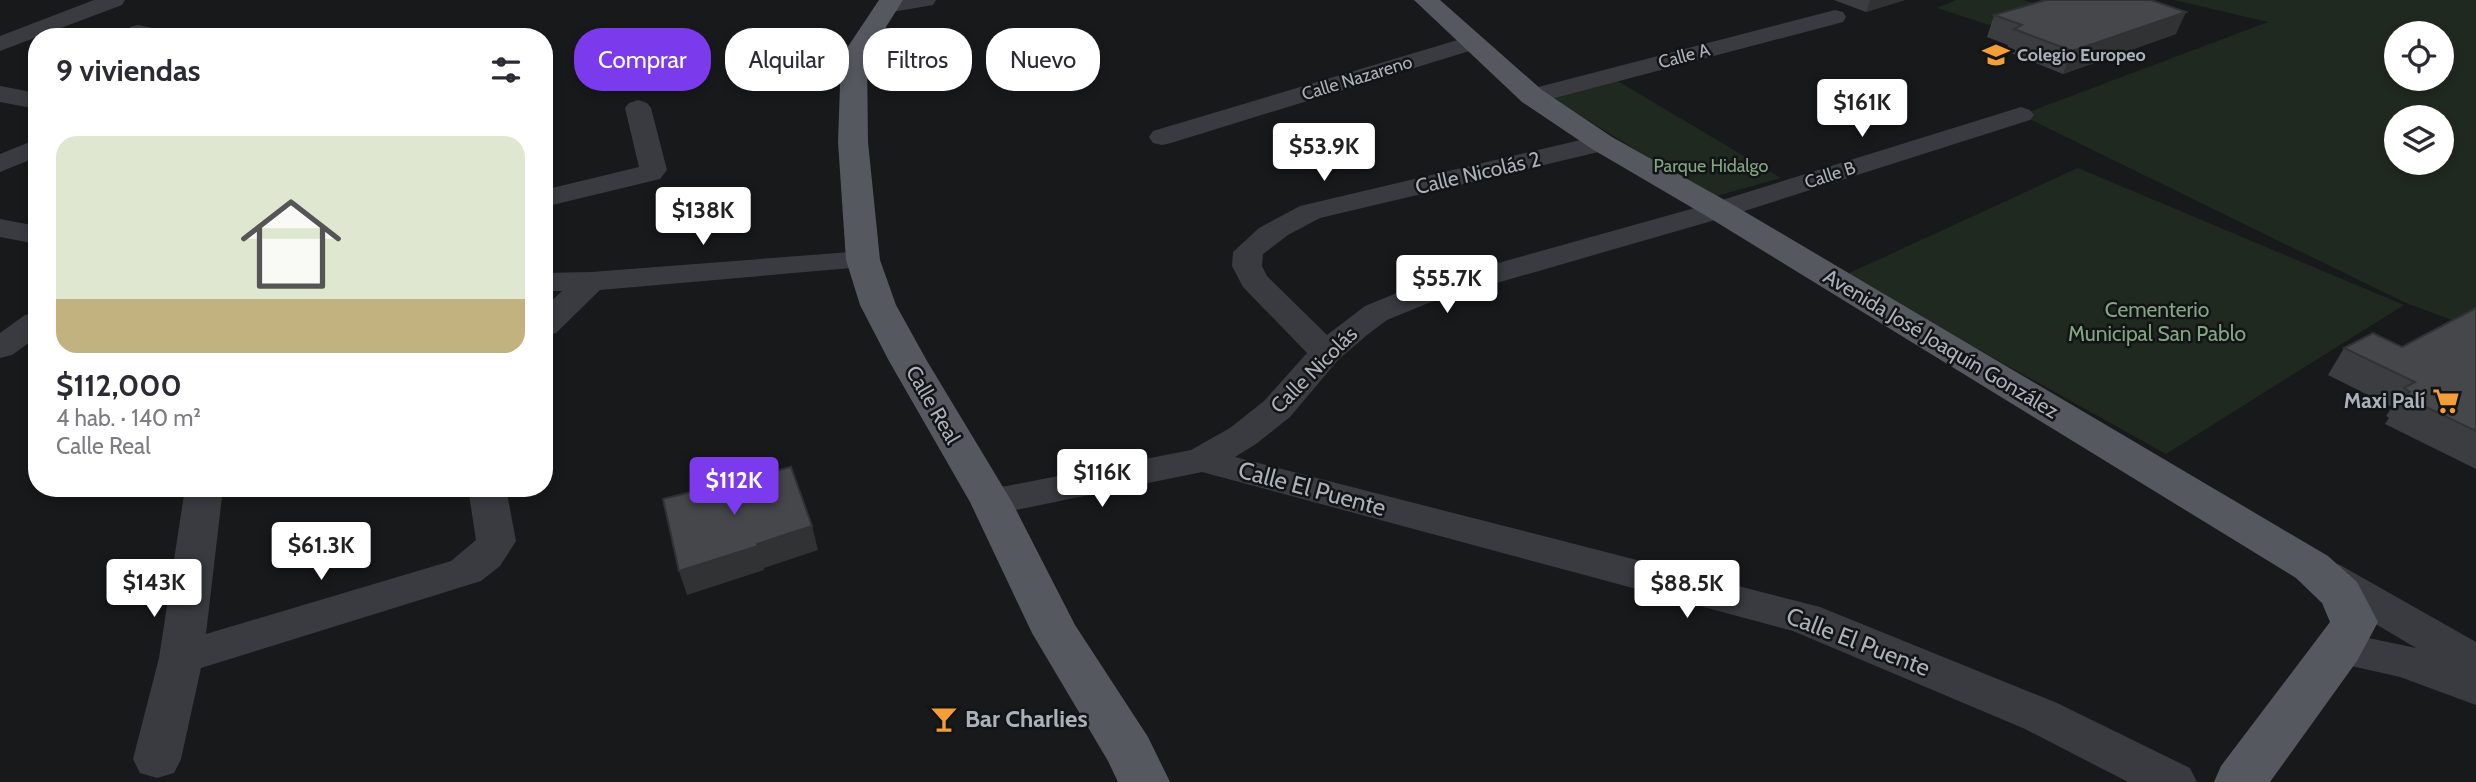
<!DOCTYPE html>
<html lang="es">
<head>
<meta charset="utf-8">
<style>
	:root { --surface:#fff; --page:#f7f7f7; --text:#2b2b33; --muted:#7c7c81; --accent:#7c3aed }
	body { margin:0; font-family:Cabin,sans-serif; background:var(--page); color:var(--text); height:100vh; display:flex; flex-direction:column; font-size:26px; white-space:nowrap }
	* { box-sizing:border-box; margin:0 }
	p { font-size:23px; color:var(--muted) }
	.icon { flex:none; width:38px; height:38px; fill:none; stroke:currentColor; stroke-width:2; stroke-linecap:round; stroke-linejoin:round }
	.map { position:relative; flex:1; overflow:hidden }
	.details { position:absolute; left:28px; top:28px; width:525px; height:469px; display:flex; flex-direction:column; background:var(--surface); border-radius:28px; box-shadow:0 4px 10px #0003 }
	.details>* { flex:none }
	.guide { position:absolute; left:574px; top:28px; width:665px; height:63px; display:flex; gap:14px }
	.fabs { position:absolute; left:2384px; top:21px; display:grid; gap:14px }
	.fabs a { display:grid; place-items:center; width:70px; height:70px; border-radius:50%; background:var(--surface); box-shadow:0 4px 10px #0003; font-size:35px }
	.price { position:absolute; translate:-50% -60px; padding:0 16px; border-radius:7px; background:#fff; color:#222; font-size:23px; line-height:46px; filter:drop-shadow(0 2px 4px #0008) }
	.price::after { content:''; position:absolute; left:50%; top:42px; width:21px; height:16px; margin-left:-10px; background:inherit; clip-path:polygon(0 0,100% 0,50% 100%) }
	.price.on { background:var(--accent); color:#fff }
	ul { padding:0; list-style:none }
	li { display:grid; align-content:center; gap:14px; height:371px; padding:0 28px }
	li span { display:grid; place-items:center; height:217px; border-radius:21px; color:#555 }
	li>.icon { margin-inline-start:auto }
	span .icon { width:126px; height:126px; fill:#fffc; stroke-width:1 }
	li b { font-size:30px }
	h2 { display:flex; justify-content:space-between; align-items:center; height:84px; padding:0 28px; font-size:30px }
	.tag { padding:0 24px; border-radius:28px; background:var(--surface); box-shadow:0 4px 10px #0003; font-size:24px; line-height:63px }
	.tag.on { background:var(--accent); color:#fff }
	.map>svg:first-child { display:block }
	.green { fill:#202920; fill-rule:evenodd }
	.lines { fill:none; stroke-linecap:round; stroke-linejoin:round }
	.minor { fill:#393b40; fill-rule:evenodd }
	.major { fill:#55585f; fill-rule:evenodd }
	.wall { fill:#3b3d40 }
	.shaded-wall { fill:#303234 }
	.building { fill:#45474b; stroke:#303234; stroke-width:2 }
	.labels { text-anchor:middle; stroke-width:5; stroke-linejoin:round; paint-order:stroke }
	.far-poi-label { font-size:18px; font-weight:bold; fill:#abb1ba; stroke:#131416; text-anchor:start }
	.far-street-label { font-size:18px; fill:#abb1ba; stroke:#131416 }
	.far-park-label { font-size:18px; fill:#84a582; stroke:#131416 }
	.street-label { font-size:21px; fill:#abb1ba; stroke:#131416 }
	.park-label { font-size:21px; fill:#84a582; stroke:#131416 }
	.poi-label { font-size:21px; font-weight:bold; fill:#abb1ba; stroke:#131416; text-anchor:end }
	.near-street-label { font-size:24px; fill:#abb1ba; stroke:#131416 }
	.near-poi-label { font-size:24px; font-weight:bold; fill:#abb1ba; stroke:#131416; text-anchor:start }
</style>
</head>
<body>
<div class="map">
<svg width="2476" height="782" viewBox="0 0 2476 782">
	<rect width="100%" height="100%" fill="#18191b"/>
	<path class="green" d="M1956 0H2023L2037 4 1989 25 1937 8Z
		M2174 0H2476V329L2406 303 2021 115 2268 22ZM2396 33H2441V79H2396ZM2396 117H2441V163H2396Z
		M1616 80 1781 178 1713 197 1550 97Z
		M2078 168 2404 305 2166 454 1845 275Z"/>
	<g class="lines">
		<path class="minor" d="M94 0H125L122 5 0 51V36Z
			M884 0H936L933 5 886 13 878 11 875 6Z
			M1835 10 1843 12 1846 17 1843 22 1532 104 1523 101 1519 96 1523 91Z
			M138 25 173 32 176 37H130L127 32 130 27Z
			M1471 36 1479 38 1483 43 1479 48 1171 143 1162 145 1153 143 1149 137 1153 131Z
			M0 86 37 93V109L0 102Z
			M638 100 647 103 651 108 667 170 660 179 544 207V190L639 167 625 108 629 103Z
			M2021 107 2030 110 2034 115 2030 120 1729 216 1431 302 1387 320 1367 335 1338 360 1290 417 1256 444 1235 457 1820 607 2057 703 2190 768 2197 782H2128L2025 729 1793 631 1202 472 991 515 977 511 972 502 977 493 991 489 1191 450 1230 428 1264 401 1307 353 1243 287 1232 266 1233 252 1259 228 1300 206 1602 135 1611 137 1615 143 1611 149 1320 218 1288 235 1263 254 1262 266 1267 276 1327 335 1365 306 1409 288 1709 204Z
			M37 139V157L0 172V154Z
			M0 219 37 226V244L0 237Z
			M863 251 874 254 878 260 874 266 600 290 556 333 544 336V308L562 291H544V273L591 272Z
			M37 312V337L12 355 0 358V333L25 315Z
			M185 488H223L206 634 451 561 476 540 468 488H506L516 541 500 566 481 581 201 668 181 759 174 773 157 778 140 773 133 759 159 658Z
			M2325 560 2340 565 2476 642V705L2400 677 2325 660 2318 648 2325 636 2340 632 2416 648 2310 585 2304 575 2310 565Z"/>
		<path class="major" d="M879 0H903L867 57 868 142 880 260 896 305 927 361 1012 502 1075 625 1148 737 1170 782H1118L1108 761 1032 633 970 502 889 361 860 305 846 260 838 142 841 57Z
			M1414 0H1440L1542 90 1612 137 1730 203 2328 556 2357 582 2378 622 2357 661 2270 782H2214L2221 766 2330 622 2322 603 2296 578 1708 217 1592 149 1522 102Z"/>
	</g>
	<path class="wall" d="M1834 0H1905L1866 12Z
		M1994 15 2176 34 2063 74 2006 51 2008 45 1987 37Z
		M2476 308V469L2385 424 2389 418 2386 416 2392 407 2328 375 2344 348 2402 347Z"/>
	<path class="shaded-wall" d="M1870 0H1905L1866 12Z
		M2186 12 2176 34 2063 74 2072 51Z
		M812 526 818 550 764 568V570L687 595 679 571 757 544Z"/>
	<path class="building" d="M2046 0H2151L2186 12 2072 51 2014 29 2022 25 1994 15Z
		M2476 308V431L2403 396 2410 392 2404 388 2415 382 2344 348 2373 333 2402 347Z
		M791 467 812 526 757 544 758 546 679 571 663 499Z"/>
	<defs>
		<symbol id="school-bare" viewBox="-9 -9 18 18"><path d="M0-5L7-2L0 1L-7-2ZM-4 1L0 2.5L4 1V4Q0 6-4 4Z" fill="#f49e37" stroke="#131416" stroke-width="2.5" paint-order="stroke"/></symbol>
		<symbol id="supermarket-bare" viewBox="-9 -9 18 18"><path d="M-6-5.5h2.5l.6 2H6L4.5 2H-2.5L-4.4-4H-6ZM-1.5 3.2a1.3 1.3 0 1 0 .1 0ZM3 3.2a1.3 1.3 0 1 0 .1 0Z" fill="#f49e37" stroke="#131416" stroke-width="2.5" paint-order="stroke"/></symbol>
		<symbol id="bar-bare" viewBox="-9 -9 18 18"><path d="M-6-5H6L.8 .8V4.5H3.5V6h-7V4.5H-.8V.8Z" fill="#f49e37" stroke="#131416" stroke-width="2.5" paint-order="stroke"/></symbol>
	</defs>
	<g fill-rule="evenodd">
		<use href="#school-bare" x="1977" y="36" width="38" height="38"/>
		<use href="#supermarket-bare" x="2427" y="382" width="38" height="38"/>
		<use href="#bar-bare" x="925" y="700" width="38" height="38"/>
	</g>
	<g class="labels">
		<g class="far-poi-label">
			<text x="2017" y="61">Colegio Europeo</text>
		</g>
		<g class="far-street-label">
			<text transform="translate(1684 56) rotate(-15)" y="6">Calle A</text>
			<text transform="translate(1357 78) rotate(-17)" y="6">Calle Nazareno</text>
			<text transform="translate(1830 175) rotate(-18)" y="6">Calle B</text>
		</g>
		<g class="far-park-label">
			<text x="1711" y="172">Parque Hidalgo</text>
		</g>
		<g class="street-label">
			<text transform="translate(1478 173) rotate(-13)" y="7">Calle Nicolás 2</text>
			<text transform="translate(1941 344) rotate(31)" y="7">Avenida José Joaquín González</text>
			<text transform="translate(1314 370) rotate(-45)" y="7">Calle Nicolás</text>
			<text transform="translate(933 405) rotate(60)" y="7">Calle Real</text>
		</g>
		<g class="park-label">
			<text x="2157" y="317">Cementerio<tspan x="2157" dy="24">Municipal San Pablo</tspan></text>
		</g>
		<g class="poi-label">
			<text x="2425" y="408">Maxi Palí</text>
		</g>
		<g class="near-street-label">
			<text transform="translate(1312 489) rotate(15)" y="8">Calle El Puente</text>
			<text transform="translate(1858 642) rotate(21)" y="8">Calle El Puente</text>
		</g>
		<g class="near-poi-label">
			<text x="965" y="727">Bar Charlies</text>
		</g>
	</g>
</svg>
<div class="fabs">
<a><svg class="icon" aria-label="locate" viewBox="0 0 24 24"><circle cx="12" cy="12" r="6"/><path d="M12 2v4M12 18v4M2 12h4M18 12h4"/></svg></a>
<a><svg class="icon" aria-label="layers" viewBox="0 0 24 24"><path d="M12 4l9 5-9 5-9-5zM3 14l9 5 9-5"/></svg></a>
</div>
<b class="price" style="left:1862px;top:139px">$161K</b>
<b class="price" style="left:1324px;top:183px">$53.9K</b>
<b class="price" style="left:703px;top:247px">$138K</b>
<b class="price" style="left:1447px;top:315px">$55.7K</b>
<b class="price" style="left:1102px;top:509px">$116K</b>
<b class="price on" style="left:734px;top:517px">$112K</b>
<b class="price" style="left:321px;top:582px">$61.3K</b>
<b class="price" style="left:154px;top:619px">$143K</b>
<b class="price" style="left:1687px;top:620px">$88.5K</b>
<div class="guide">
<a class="tag on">Comprar</a>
<a class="tag">Alquilar</a>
<a class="tag">Filtros</a>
<a class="tag">Nuevo</a>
</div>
<section class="details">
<h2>9 viviendas<svg class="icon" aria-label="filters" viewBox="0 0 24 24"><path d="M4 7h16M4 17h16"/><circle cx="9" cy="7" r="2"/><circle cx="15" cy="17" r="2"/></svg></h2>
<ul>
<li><span style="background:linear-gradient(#dfe7d0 75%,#c2b280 0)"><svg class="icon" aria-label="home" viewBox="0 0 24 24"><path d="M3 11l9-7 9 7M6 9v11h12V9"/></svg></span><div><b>$112,000</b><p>4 hab. · 140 m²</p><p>Calle Real</p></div></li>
</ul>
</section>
</div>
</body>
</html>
